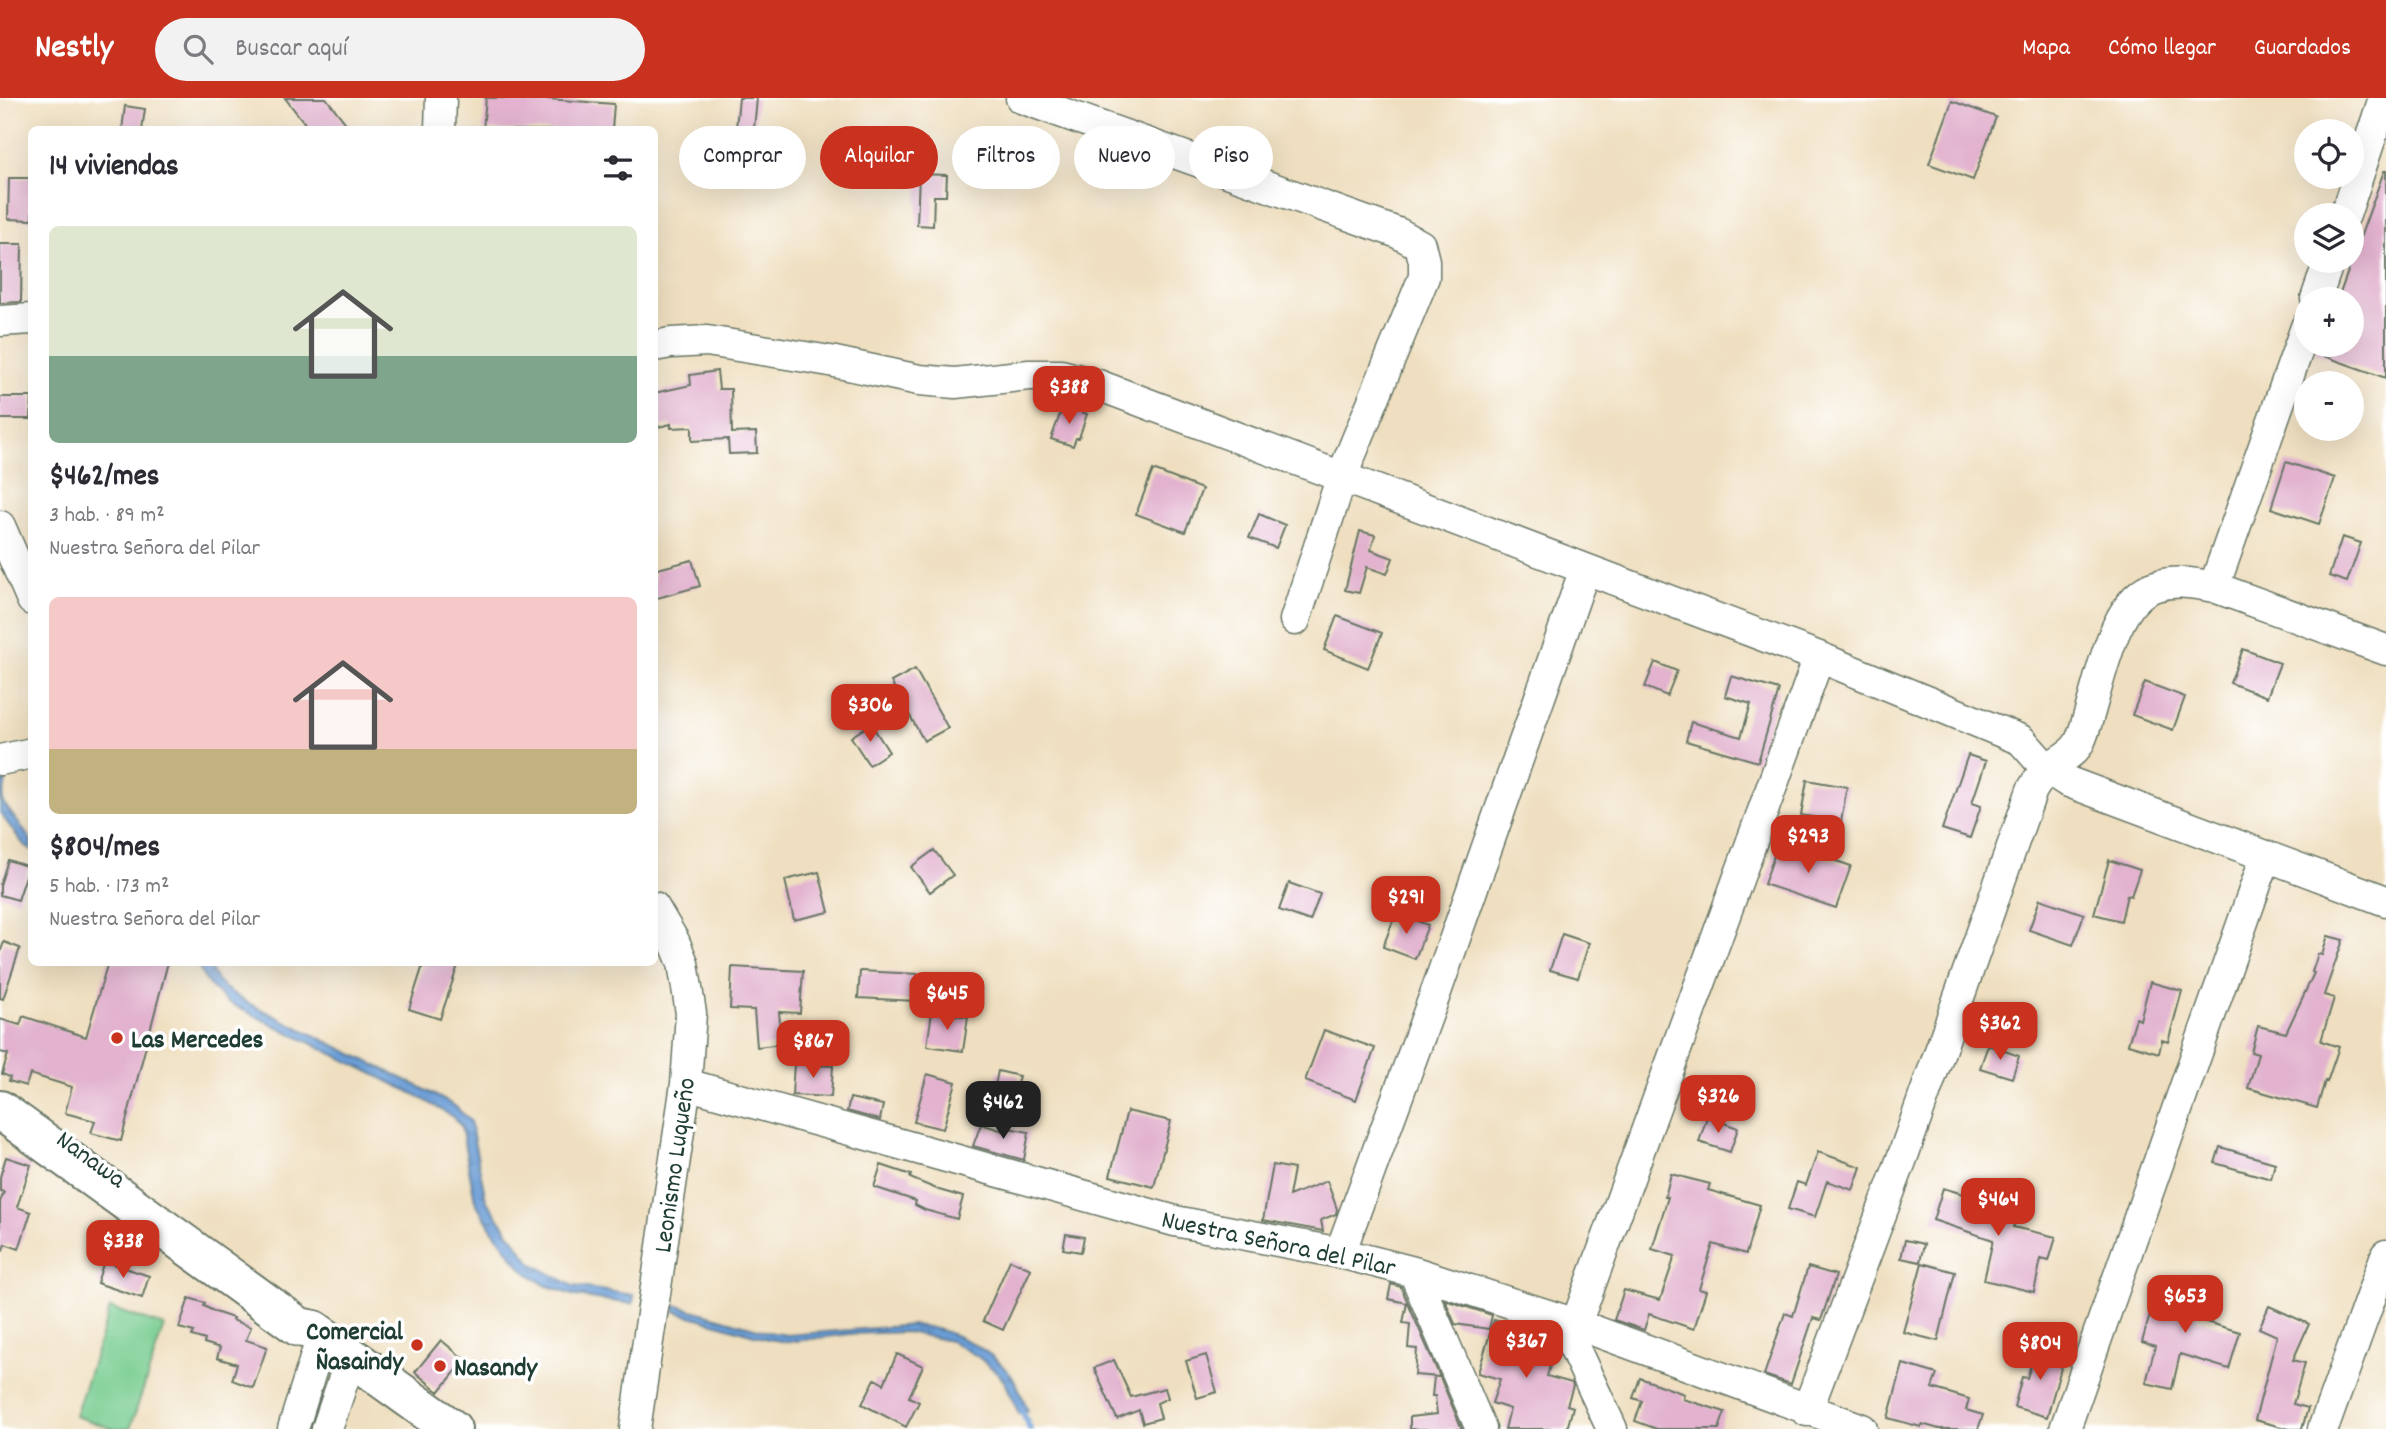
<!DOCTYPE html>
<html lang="es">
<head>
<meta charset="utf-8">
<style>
	:root { --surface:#fff; --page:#f2f2f3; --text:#2b2b33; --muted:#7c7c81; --accent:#c8321e }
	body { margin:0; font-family:Dekko,sans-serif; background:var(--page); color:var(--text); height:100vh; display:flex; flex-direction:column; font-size:26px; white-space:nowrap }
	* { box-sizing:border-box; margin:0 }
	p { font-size:23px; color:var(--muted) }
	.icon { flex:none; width:38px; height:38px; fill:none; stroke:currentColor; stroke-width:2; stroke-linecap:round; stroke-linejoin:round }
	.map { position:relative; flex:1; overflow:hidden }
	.drawer { position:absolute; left:28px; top:28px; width:630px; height:840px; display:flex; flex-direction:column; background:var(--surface); border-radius:10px; box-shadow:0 7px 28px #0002 }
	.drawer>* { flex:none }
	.hud { position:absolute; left:679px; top:28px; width:665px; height:63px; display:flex; gap:14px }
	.controls { position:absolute; left:2294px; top:21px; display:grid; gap:14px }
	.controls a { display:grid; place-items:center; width:70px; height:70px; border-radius:50%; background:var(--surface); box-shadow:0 7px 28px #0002; font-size:35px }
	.price { position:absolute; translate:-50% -60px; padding:0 16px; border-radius:14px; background:var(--accent); color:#fff; font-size:23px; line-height:46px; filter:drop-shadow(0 2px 4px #0008) }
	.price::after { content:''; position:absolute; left:50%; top:42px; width:21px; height:16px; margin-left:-10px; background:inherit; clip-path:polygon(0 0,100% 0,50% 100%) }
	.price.selected { background:#222; color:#fff }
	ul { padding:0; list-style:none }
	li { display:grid; align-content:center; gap:14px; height:371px; padding:0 21px }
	li span { display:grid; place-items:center; height:217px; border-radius:10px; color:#555 }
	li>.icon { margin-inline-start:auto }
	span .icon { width:126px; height:126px; fill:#fffc; stroke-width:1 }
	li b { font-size:30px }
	h2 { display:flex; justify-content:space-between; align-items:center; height:84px; padding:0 21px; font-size:30px }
	.tag { padding:0 24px; border-radius:32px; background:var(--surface); box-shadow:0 7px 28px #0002; font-size:24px; line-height:63px }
	.tag.selected { background:var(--accent); color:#fff }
	header { display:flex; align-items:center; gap:42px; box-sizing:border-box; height:98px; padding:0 35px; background:var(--accent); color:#fff }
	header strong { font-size:33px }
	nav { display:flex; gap:38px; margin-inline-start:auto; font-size:24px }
	.search { width:490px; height:63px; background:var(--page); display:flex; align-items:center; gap:18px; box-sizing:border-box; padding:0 24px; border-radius:38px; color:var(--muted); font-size:26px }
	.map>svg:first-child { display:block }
	.pitch { fill:#77cc8f; stroke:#4b8462; stroke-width:2 }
	.water { fill:url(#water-ripples); stroke:#456c84; stroke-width:2 }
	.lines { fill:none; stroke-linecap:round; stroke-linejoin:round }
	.stream { stroke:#6b9cd5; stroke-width:6 }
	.building { fill:#e2b2cf }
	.minor-casing { stroke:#687665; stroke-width:33 }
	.major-casing { stroke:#687665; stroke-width:42 }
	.minor { stroke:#fff; stroke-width:30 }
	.major { stroke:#fff; stroke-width:38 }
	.poi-dot { fill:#c8321e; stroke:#fff; stroke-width:2.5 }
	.labels { text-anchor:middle; stroke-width:7; stroke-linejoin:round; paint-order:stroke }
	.poi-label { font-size:26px; font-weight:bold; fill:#1f3d34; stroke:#fff; text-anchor:start }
	.street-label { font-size:26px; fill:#1f3d34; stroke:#fff }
</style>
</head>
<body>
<header>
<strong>Nestly</strong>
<div class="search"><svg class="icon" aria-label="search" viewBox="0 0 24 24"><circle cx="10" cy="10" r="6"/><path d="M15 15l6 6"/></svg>Buscar aquí</div>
<nav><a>Mapa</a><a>Cómo llegar</a><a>Guardados</a></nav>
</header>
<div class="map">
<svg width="2386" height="1331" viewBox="0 0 2386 1331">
	<defs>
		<pattern id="water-ripples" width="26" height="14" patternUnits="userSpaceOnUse" patternTransform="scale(1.75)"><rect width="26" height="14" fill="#6b9cd5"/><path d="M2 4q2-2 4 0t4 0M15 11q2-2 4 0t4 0" fill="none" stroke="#5780ae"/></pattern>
	</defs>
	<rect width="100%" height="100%" fill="#fff"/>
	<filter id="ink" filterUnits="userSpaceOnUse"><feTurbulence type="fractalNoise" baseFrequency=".0143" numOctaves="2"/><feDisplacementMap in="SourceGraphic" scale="14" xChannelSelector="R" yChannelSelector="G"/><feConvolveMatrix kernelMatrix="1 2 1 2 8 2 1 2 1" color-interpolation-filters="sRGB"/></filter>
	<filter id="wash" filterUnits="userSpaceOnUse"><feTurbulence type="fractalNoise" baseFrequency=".00686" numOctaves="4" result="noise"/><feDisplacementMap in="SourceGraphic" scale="28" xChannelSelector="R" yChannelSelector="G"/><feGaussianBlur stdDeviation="1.57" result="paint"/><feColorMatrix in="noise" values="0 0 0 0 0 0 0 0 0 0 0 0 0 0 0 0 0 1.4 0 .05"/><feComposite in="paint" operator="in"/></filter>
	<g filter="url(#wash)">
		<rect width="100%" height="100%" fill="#efdfc0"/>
		<path class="pitch" d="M110 1210 164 1228 130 1331H114L75 1318Z"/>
		<path class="water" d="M6 683 2 703 31 742V752L24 747 0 715V684Z
			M198 865H210C211 885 235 897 250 906L418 988 455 1008 470 1023 486 1102 531 1165 573 1188 634 1197 633 1206 575 1198 545 1187 522 1171 491 1130 475 1103 461 1028 453 1019 414 996 227 904C215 893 201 881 198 865Z
			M675 1207 768 1234 787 1237 913 1227C950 1230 994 1251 1015 1283 1020 1292 1024 1303 1028 1313L1019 1316 1006 1286 998 1275 977 1258 950 1243 907 1234 850 1236 788 1244 768 1241 674 1213Z"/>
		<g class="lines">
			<path class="stream" d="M1019 1307 1030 1331"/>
		</g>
		<g id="blocks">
			<path class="building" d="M285 0H326L351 32H310Z
				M486 0H534L614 6 612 32H483Z
				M739 0H757L754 31 736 30Z
				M1952 3 1996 19 1973 82 1929 66Z
				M125 8 145 11 142 32H122Z
				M770 36 791 38 788 58 768 55Z
				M2384 73H2386V280L2315 255 2318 247H2352V201H2338Z
				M919 76 947 77 946 98H934L933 128 917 127Z
				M9 80H32V122L8 121Z
				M0 146H22L21 204 0 205Z
				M717 273 719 291H731L732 335 756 334 757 355 729 356 728 341 692 343V329L671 330V326L654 330V295L691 287 690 277Z
				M0 299H32L31 321H0Z
				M1063 308 1087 316 1079 340H1076L1073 348 1051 341Z
				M2286 364 2335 380 2319 426 2271 410Z
				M1153 372 1202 391 1185 434 1136 416Z
				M1259 416 1285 427 1276 450 1249 440Z
				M1360 433 1375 437 1371 452 1393 460 1387 476 1367 469 1359 495 1345 492Z
				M2342 439 2361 445 2347 484 2329 478Z
				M692 462 700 488 654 501V472Z
				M1337 518 1382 535 1368 570 1324 552Z
				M2243 551 2280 565 2267 599 2230 585Z
				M1655 564 1677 573 1667 598 1645 589Z
				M915 571 948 630 924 643 891 584Z
				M1731 578 1779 592 1758 664 1686 643 1691 624 1741 639 1751 606 1725 598Z
				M2145 584 2185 599 2173 632 2132 617Z
				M871 626 889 654 869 667 851 639Z
				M1968 657 1986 663 1972 705 1981 708 1970 740 1942 731Z
				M1807 682 1847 689 1841 724 1801 717Z
				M1779 744 1851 768 1836 810 1764 786Z
				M934 752 953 777 930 794 911 769Z
				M8 762 29 769 18 802 0 797V787Z
				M2109 762 2140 772 2131 798 2127 797 2121 823 2094 816Z
				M819 774 829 814 794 822 785 782Z
				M1289 785 1320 796 1310 823 1279 812Z
				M2040 801 2084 816 2073 847 2029 832Z
				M1396 815 1428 827 1415 861 1383 849Z
				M1562 836 1589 845 1578 880 1550 872Z
				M2328 838 2343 842 2324 897 2334 900 2321 943 2339 949 2327 984 2325 983 2317 1010 2248 990 2258 956 2251 954 2258 928 2286 935 2314 875 2312 874 2318 856 2322 857Z
				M4 844 20 850 3 901 0 900V855Z
				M108 864H168L121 1043 91 1035 95 1023 65 1015 72 989 30 976 26 988 9 983 10 979 2 976 8 956 0 954V921L20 927 23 918 86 939Z
				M424 864H459L440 921 409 911Z
				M732 869 803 873 800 915 779 914 782 946 757 949 754 912 730 911Z
				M860 873 918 876 916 903 858 900Z
				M2150 884 2182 893 2168 944 2162 942 2159 955 2128 946 2136 920 2140 922Z
				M932 914 968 919 963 953 927 948Z
				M1324 932 1375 950 1356 1002 1305 983Z
				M1988 947 2019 958 2012 980 1980 970Z
				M794 966 833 968 831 999 792 997Z
				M998 973 1019 978 1014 997 994 992Z
				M927 976 956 984 943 1031 914 1024Z
				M850 1000 883 1007 880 1022 847 1013Z
				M1127 1013 1171 1023 1154 1089 1110 1078Z
				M1707 1019 1738 1030 1730 1054 1699 1044Z
				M981 1026 1003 1033V1029L1029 1034 1024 1062 973 1048Z
				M2220 1049 2275 1065 2271 1081 2215 1065Z
				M1818 1054 1861 1069 1853 1092 1827 1083 1815 1119 1788 1111 1797 1084 1806 1087Z
				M6 1059 31 1067 17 1109 31 1114 19 1151 5 1146 3 1152 0 1151V1104L4 1094 0 1093V1079Z
				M881 1067 911 1077 910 1080 939 1092 963 1099 957 1121 925 1112 915 1107 916 1103 874 1089Z
				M1273 1067 1294 1071 1289 1098 1327 1083 1337 1111 1336 1116 1321 1122 1323 1133 1263 1122Z
				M1671 1076 1710 1086 1708 1092 1760 1107 1746 1156 1713 1146 1699 1191 1706 1193 1694 1231 1649 1216 1644 1232 1614 1222 1624 1192 1660 1202 1675 1158 1652 1151 1668 1099H1665Z
				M1943 1090 2020 1113 2013 1129 2056 1139 2049 1163 2041 1161 2034 1194 1984 1182 1993 1142 1933 1122Z
				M1066 1136 1084 1139 1081 1154 1063 1151Z
				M1905 1142 1924 1146 1920 1164 1901 1160Z
				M1010 1162 1031 1171 1003 1232 983 1223Z
				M104 1163 149 1178 142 1200 97 1185Z
				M1922 1165 1955 1174 1938 1243 1903 1234Z
				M1808 1169 1836 1177 1821 1222 1813 1220 1791 1286 1764 1277 1785 1215 1793 1218Z
				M2169 1180 2204 1190 2196 1221 2240 1234 2229 1271 2180 1256 2172 1291 2146 1285 2155 1248 2142 1244 2151 1213 2159 1215Z
				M1391 1186 1401 1189 1440 1279 1415 1277 1417 1251 1408 1250 1410 1226 1403 1225 1407 1205 1388 1201Z
				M189 1200 205 1205 204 1208 215 1214 233 1220 232 1222 251 1229 246 1242 267 1249 253 1290 232 1282 237 1266 217 1260 220 1250 204 1245 205 1242 192 1238 194 1234 179 1230Z
				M1445 1202 1492 1217 1489 1231 1455 1226Z
				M2269 1208 2309 1226 2293 1262 2305 1265 2293 1306 2308 1310 2302 1331H2289L2255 1322 2277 1238 2259 1230Z
				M1494 1222 1528 1232 1526 1239 1553 1246 1555 1250 1547 1278 1572 1285 1573 1288 1567 1307 1573 1309 1567 1331H1505L1510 1311 1492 1305 1500 1281 1478 1275Z
				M441 1242 465 1262 439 1294 415 1274Z
				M2037 1248 2065 1256 2047 1319 2014 1309 2022 1279 2027 1280Z
				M897 1256 923 1268 909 1299 919 1304 906 1329 862 1306 875 1281 884 1286Z
				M1206 1257 1217 1294 1197 1300 1186 1263Z
				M1114 1262 1131 1299 1165 1290 1168 1300 1157 1305 1161 1320 1143 1325 1139 1312 1117 1321 1094 1270Z
				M1903 1266 1937 1276 1932 1290 1969 1301 1966 1312 1983 1317 1978 1331H1939L1922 1326 1921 1329 1888 1320Z
				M1434 1279H1440L1462 1331H1410V1319L1437 1316 1435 1298H1432Z
				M1640 1280 1684 1296 1683 1301 1725 1314 1719 1331H1657L1635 1323 1642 1303 1633 1300Z"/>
		</g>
	</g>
	<g filter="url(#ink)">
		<use href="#blocks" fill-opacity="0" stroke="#687665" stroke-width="2"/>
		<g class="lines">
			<defs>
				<path id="minor" d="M1021 0 1398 135 1420 147 1424 163V179L1342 378 1295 522
					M440 32 441 0
					M2345 117 2384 0
					M2316 201 2329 163
					M0 223 32 221
					M654 248 671 245 707 243 830 263 919 282 955 285 1029 277H1061L1098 287 1819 559 2021 642 2046 670 2066 683 2386 803
					M0 428 32 502
					M2214 489 2306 229
					M0 662 32 655
					M686 986 1175 1123 1340 1155 1414 1174 1576 1226 1862 1331
					M1340 1155 1436 894 1585 471
					M1414 1174 1481 1331
					M1561 1221 1612 1331
					M1576 1226 1819 559
					M1807 1313 1904 1055 2032 692C2037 685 2041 675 2048 670 2059 661 2074 657 2080 643 2098 603 2108 501 2156 488 2175 482 2195 485 2214 489L2386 552
					M293 1331 322 1238
					M327 1331 351 1259
					M635 1331 686 986 691 915 683 865 674 843 654 809
					M2065 1331 2266 758
					M2323 1331 2386 1157"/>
				<path id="major" d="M0 1012 299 1229 314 1232 452 1331"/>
			</defs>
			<use href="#minor" class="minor-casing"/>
			<use href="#major" class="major-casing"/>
			<use href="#minor" class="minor"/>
			<use href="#major" class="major"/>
		</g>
	</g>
	<g class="poi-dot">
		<circle cx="117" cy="940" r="7"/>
		<circle cx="417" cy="1247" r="7"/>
		<circle cx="440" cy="1268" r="7"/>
	</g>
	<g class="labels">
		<g class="poi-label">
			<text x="131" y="949">Las Mercedes</text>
			<text x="403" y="1241" text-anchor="end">Comercial<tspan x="403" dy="30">Ñasaindy</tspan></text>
			<text x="454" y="1277">Nasandy</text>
		</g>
		<g class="street-label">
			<text transform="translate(92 1060) rotate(36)" y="9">Nanawa</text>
			<text transform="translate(673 1067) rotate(-82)" y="9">Leonismo Luqueño</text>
			<text transform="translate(1279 1144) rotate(12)" y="9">Nuestra Señora del Pilar</text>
		</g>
	</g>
</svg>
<div class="controls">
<a><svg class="icon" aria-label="locate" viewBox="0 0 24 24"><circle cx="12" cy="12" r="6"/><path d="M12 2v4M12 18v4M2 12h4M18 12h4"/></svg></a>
<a><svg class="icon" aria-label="layers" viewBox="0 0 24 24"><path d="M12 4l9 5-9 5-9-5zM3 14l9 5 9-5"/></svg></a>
<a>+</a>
<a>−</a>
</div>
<b class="price" style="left:1069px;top:328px">$388</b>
<b class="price" style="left:870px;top:646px">$306</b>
<b class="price" style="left:1808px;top:777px">$293</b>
<b class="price" style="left:1406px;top:838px">$291</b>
<b class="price" style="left:947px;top:934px">$645</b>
<b class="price" style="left:2000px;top:964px">$362</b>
<b class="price" style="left:813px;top:982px">$867</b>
<b class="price" style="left:1718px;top:1037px">$326</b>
<b class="price selected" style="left:1003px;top:1043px">$462</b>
<b class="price" style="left:1998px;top:1140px">$464</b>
<b class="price" style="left:123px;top:1182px">$338</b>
<b class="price" style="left:2185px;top:1237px">$653</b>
<b class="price" style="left:1526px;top:1282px">$367</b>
<b class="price" style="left:2040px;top:1284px">$804</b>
<div class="hud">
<a class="tag">Comprar</a>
<a class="tag selected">Alquilar</a>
<a class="tag">Filtros</a>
<a class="tag">Nuevo</a>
<a class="tag">Piso</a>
</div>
<section class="drawer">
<h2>14 viviendas<svg class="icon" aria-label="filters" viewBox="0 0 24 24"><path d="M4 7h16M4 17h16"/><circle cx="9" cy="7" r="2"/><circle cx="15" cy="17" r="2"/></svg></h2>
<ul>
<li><span style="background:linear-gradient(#dfe7d0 60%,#7fa58c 0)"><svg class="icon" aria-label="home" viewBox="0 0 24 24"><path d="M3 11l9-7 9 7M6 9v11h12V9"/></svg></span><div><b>$462/mes</b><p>3 hab. · 89 m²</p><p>Nuestra Señora del Pilar</p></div></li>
<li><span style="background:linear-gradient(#f6c9c9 70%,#c2b280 0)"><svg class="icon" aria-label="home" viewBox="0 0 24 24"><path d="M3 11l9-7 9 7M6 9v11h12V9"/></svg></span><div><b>$804/mes</b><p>5 hab. · 173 m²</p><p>Nuestra Señora del Pilar</p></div></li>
</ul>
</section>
</div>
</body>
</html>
